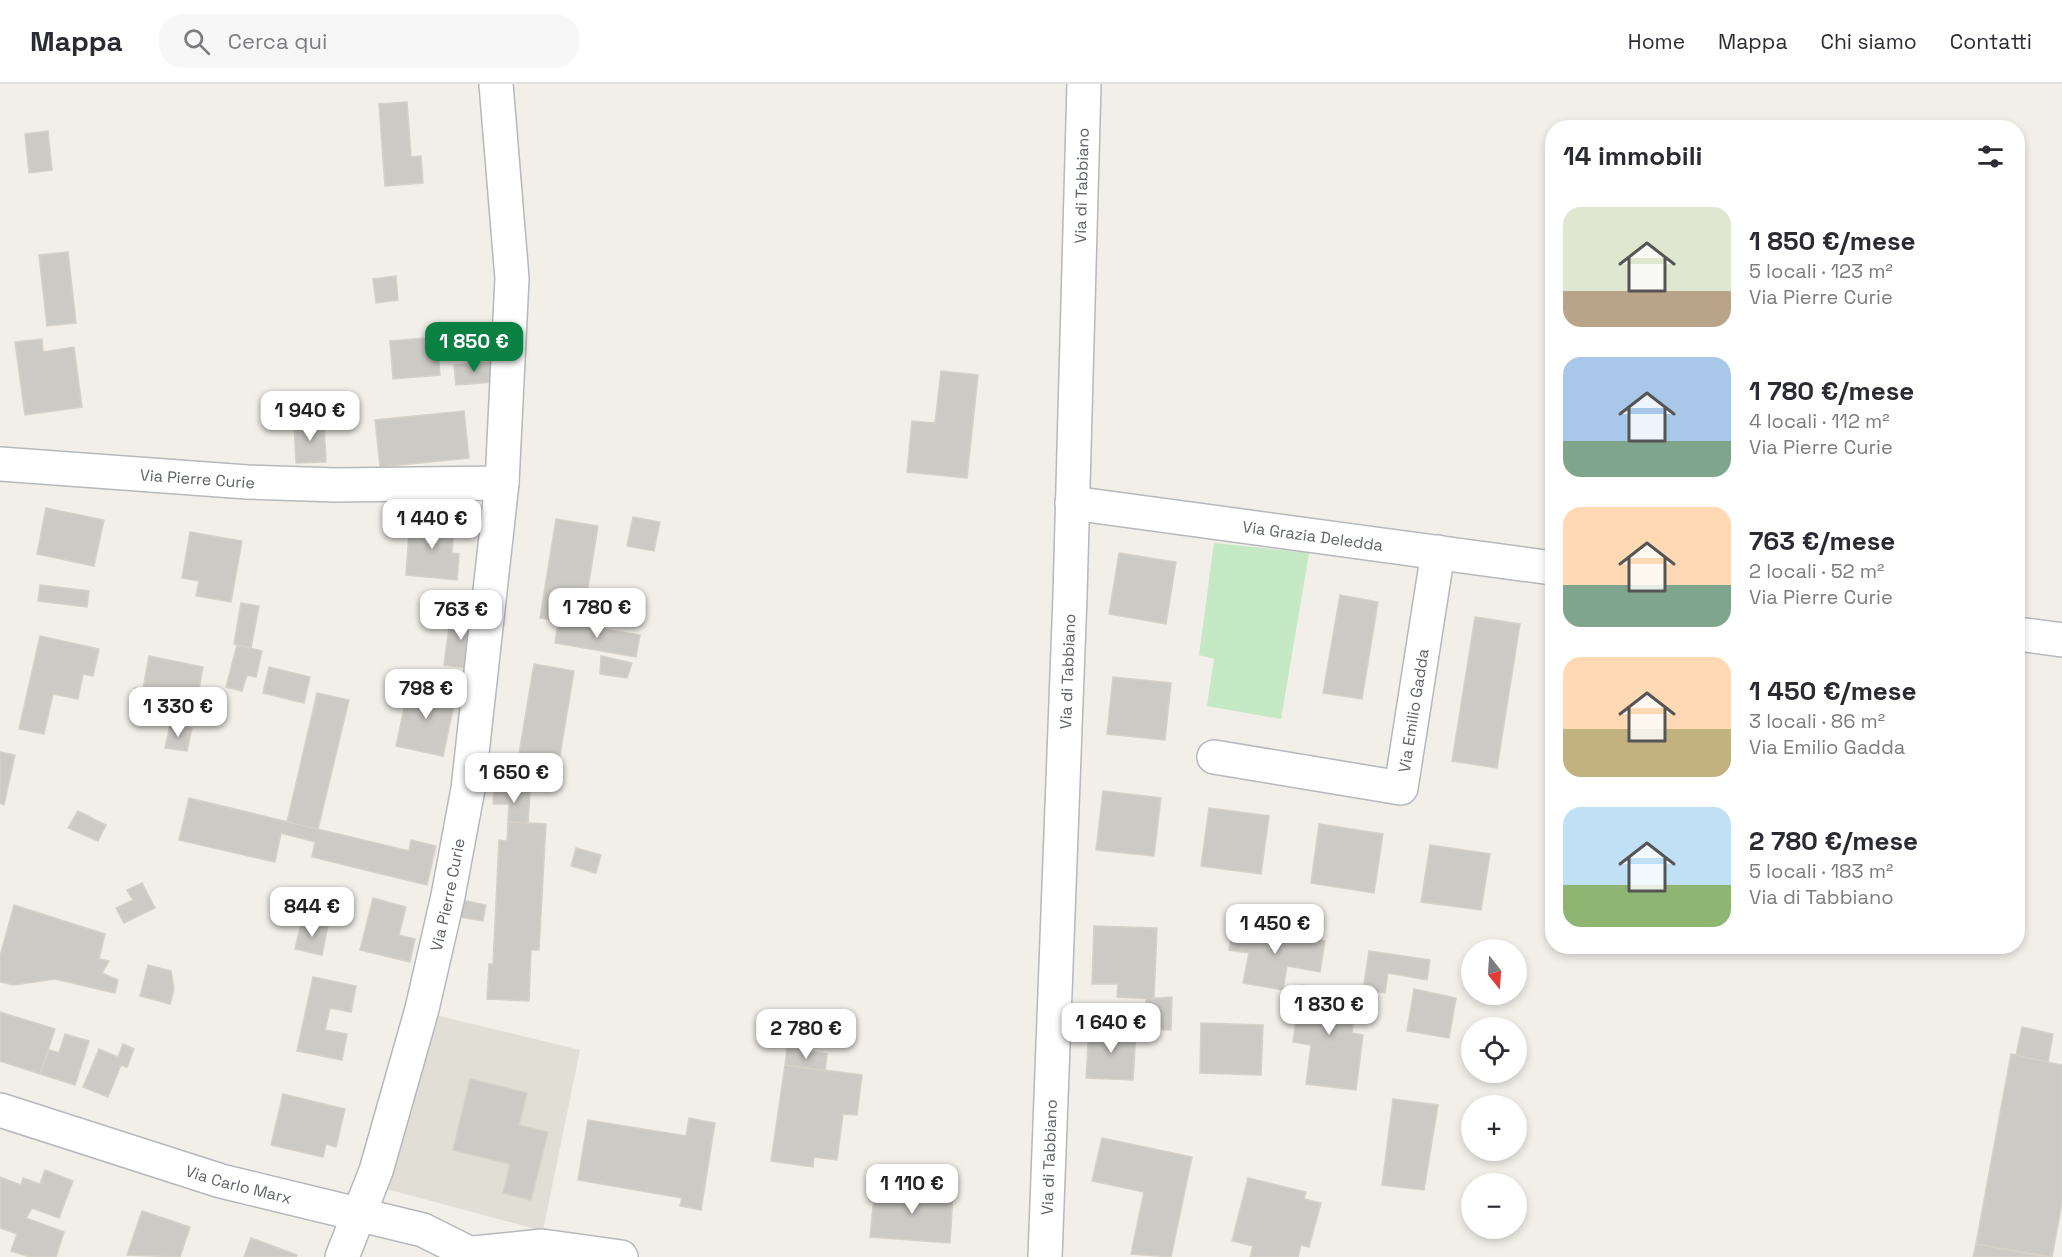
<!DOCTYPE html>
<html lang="it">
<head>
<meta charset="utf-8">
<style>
	:root { --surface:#fff; --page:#f7f7f7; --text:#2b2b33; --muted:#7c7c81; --line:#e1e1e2; --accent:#0b8043 }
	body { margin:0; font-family:"Space Grotesk",sans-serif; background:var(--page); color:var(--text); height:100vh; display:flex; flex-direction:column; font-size:22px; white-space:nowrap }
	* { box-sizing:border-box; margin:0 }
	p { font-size:20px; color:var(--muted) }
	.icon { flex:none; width:33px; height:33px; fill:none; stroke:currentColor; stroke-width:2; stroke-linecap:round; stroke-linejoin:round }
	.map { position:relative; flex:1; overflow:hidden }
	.panel { position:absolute; left:1545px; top:36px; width:480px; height:834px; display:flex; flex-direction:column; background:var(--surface); border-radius:24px; box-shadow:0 3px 9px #0003 }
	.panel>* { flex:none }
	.needle { width:39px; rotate:163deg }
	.fabs { position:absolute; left:1461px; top:855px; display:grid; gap:12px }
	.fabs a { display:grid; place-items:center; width:66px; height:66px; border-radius:50%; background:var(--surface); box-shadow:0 3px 9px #0003; font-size:30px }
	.price { position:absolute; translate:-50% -51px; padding:0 14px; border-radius:12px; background:#fff; color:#222; font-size:20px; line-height:39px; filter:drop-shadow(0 2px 3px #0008) }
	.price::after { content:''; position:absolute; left:50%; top:36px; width:18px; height:14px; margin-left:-9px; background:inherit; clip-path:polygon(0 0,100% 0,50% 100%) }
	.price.current { background:var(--accent); color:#fff }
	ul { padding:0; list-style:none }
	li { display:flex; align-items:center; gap:18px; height:150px; padding:0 18px }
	li span { display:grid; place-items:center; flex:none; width:168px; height:120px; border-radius:18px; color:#555 }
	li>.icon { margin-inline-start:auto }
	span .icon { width:72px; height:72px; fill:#fffc; stroke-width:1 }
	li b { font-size:26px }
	h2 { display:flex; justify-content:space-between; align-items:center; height:72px; padding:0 18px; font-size:26px }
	header { display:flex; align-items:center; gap:36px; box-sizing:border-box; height:84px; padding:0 30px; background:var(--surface); border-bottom:2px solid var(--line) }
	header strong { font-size:28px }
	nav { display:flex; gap:33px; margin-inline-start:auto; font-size:21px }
	.search { width:420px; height:54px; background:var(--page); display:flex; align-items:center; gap:15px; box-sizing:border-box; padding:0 21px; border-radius:24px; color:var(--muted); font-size:22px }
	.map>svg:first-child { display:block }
	.education { fill:#e1ded6 }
	.green { fill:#c5e8c5 }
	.building { fill:#cccac5; stroke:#d6d1c6; stroke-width:1.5 }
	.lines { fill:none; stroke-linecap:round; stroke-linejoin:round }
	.minor-casing { stroke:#b5b8bc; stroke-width:36 }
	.minor { stroke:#fff; stroke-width:33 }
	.labels { text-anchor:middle; stroke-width:6; stroke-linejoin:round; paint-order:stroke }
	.street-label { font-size:16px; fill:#5f6368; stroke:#fff }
</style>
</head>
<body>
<header>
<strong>Mappa</strong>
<div class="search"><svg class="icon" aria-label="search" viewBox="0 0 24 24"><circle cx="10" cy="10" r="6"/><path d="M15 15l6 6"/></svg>Cerca qui</div>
<nav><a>Home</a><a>Mappa</a><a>Chi siamo</a><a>Contatti</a></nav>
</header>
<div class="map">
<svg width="2062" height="1173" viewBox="0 0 2062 1173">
	<rect width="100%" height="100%" fill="#f1efe8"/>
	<path class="education" d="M431 930 580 966 543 1147 383 1104Z"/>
	<path class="green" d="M1214 459 1309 469 1281 635 1207 622 1214 575 1199 571Z"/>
	<path class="building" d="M407 18 411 73 421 72 423 99 385 102 379 20Z
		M48 47 52 86 29 89 25 50Z
		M68 168 76 239 47 242 39 171Z
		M396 192 398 216 376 219 373 195Z
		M437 253 440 291 393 295 390 257Z
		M42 255 43 268 74 263 82 323 25 331 15 258Z
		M492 278 494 298 456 301 454 281Z
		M941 287 978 291 967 394 907 388 912 337 935 339Z
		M464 327 469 374 380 383 375 336Z
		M324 338 326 378 296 379 294 339Z
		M46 424 104 436 94 482 37 470Z
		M633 433 660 438 654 467 627 462Z
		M410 434 454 437 452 469 459 470 457 496 406 491Z
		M556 435 598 442 582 541 540 534Z
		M190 448 242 457 231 518 196 512 199 497 182 494Z
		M1119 469 1176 478 1166 540 1109 530Z
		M40 501 89 507 87 523 38 517Z
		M1340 511 1378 518 1362 615 1323 609Z
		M241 519 259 522 251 564 234 560Z
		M465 523 476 524 468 584 444 581 449 543 462 545Z
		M1475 533 1520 540 1497 684 1452 677Z
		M558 537 640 551 636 573 555 559Z
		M40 552 99 565 93 592 83 590 78 615 53 610 44 650 19 645Z
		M237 561 262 567 256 593 247 591 242 607 226 603Z
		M149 572 203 583 196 623 186 621 183 636 131 626 135 604 143 605Z
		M601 572 632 579 627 594 600 590Z
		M534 580 574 587 558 683 518 676Z
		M269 583 310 593 304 619 263 609Z
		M1113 593 1171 599 1165 656 1107 650Z
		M409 601 456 611 443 672 396 662Z
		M317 609 349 616 318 745 287 738Z
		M170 641 192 644 187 667 165 664Z
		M0 668 15 671 4 721 0 719Z
		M494 705 530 707 528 739 508 738 509 720H493Z
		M1103 707 1161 714 1154 772 1096 766Z
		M189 714 409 767 411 756 436 762 427 801 312 773 315 758 281 749 275 778 179 756Z
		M1209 724 1269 732 1261 790 1201 782Z
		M78 727 106 741 98 757 68 744Z
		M508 738 546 740 539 866H531L529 917 487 915 489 880H493L499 756 507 757Z
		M1319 740 1383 750 1374 809 1311 799Z
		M1430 761 1490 770 1481 826 1421 818Z
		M576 764 601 771 596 789 571 782Z
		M142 799 155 824 124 839 116 824 133 816 127 806Z
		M373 814 406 823 399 851 415 855 410 878 360 866Z
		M462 816 486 821 483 837 458 833Z
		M14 821 105 850 99 875 109 877 102 889 118 896 115 909 55 895 14 901 0 898V872Z
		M302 836 328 842 322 871 295 865Z
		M1234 840 1325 857 1320 888 1287 882 1283 906 1243 899 1249 869 1229 866Z
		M1094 842 1157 844 1154 915 1117 913 1118 900H1092Z
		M1369 867 1430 876 1427 896 1388 889 1385 909 1363 906Z
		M148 881 171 887 174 905 170 920 140 912Z
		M313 893 356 902 351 928 330 924 325 946 347 950 342 976 297 967Z
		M1301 901 1357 908 1352 949 1363 951 1356 1006 1306 1000 1311 961 1293 958Z
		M1414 905 1456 914 1449 954 1407 947Z
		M1172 913 1171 946 1145 945 1146 915Z
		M0 928 55 945 40 990 0 977Z
		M1201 939 1263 941 1261 991 1200 989Z
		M2022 943 2053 950 2048 978 2016 971Z
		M1089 944 1136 946 1133 996 1086 994Z
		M65 950 89 957 75 1001 40 990 49 966 59 969Z
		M123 960 134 965 127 983 121 981 108 1013 83 1003 99 965 118 973Z
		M787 964 827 970 825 987 785 981Z
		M2011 970 2062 981V1119L2052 1173 1976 1160Z
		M785 981 862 991 857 1031 843 1030 837 1076 814 1073 813 1083 771 1077Z
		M470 995 527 1009 519 1041 548 1048 531 1116 503 1109 510 1080 453 1066Z
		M283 1010 345 1025 336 1063 326 1060 323 1073 271 1061Z
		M1393 1015 1438 1021 1424 1106 1382 1101Z
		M689 1034 715 1039 701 1126 680 1122 682 1114 578 1096 588 1036 686 1052Z
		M1102 1054 1192 1073 1171 1173 1131 1170 1144 1108 1092 1097Z
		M45 1086 73 1097 59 1134 32 1124 26 1134 64 1148 56 1173H30L11 1167 17 1150 0 1144V1093L21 1101 23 1094 40 1100Z
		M1248 1094 1306 1108 1304 1115 1321 1119 1309 1163 1301 1161 1298 1173H1250L1253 1162 1232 1157Z
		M875 1102 953 1108 950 1159 870 1153Z
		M142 1127 190 1143 180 1173 127 1171Z
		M251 1154 297 1171 296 1173H244Z
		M1976 1160 2046 1173H1973Z"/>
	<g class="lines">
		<defs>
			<g id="minor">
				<path id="s1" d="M0 380 247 398 336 401 502 399"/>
				<path id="s2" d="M1072 419 1552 484"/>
				<path d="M2018 550 2062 556"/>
				<path id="s3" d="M1214 673 1401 704 1438 468"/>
				<path id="s4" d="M0 1026 221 1097 423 1146 477 1173"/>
				<path d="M474 1169 542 1162 621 1173"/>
				<path id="s5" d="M342 1173 376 1087 422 925 448 812 468 705 502 399 512 194 496 0"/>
				<path id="s6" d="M1045 1173 1070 512 1084 0"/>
			</g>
		</defs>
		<use href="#minor" class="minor-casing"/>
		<use href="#minor" class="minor"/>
	</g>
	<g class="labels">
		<g class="street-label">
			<text dy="6" stroke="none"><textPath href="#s6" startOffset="1072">Via di Tabbiano</textPath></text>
			<text dy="6" stroke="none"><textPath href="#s1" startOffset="198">Via Pierre Curie</textPath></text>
			<text dy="6" stroke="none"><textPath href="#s2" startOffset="243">Via Grazia Deledda</textPath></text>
			<text dy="6" stroke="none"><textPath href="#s6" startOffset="586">Via di Tabbiano</textPath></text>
			<text dy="6" stroke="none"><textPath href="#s3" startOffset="268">Via Emilio Gadda</textPath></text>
			<text dy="6" stroke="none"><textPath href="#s5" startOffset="378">Via Pierre Curie</textPath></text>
			<text dy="6" stroke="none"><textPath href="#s6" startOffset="100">Via di Tabbiano</textPath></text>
			<text dy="6" stroke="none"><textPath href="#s4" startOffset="250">Via Carlo Marx</textPath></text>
		</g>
	</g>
</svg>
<div class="fabs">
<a><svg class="needle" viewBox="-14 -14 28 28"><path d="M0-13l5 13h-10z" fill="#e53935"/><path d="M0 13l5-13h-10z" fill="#7c7c81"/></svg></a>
<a><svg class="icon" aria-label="locate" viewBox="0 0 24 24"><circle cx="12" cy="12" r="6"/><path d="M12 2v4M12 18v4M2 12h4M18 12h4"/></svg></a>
<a>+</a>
<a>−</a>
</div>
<b class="price current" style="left:474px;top:289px">1 850 €</b>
<b class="price" style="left:310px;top:358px">1 940 €</b>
<b class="price" style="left:432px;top:466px">1 440 €</b>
<b class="price" style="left:597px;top:555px">1 780 €</b>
<b class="price" style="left:461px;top:557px">763 €</b>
<b class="price" style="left:426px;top:636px">798 €</b>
<b class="price" style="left:178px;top:654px">1 330 €</b>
<b class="price" style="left:514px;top:720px">1 650 €</b>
<b class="price" style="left:312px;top:854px">844 €</b>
<b class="price" style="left:1275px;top:871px">1 450 €</b>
<b class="price" style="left:1329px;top:952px">1 830 €</b>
<b class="price" style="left:1111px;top:970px">1 640 €</b>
<b class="price" style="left:806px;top:976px">2 780 €</b>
<b class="price" style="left:912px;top:1131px">1 110 €</b>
<section class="panel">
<h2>14 immobili<svg class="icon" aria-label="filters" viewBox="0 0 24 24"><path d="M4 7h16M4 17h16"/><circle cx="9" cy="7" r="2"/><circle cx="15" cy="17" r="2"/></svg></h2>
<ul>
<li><span style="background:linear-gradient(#dfe7d0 70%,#b9a48a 0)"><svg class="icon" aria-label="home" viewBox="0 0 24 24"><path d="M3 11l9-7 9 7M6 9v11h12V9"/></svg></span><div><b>1 850 €/mese</b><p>5 locali · 123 m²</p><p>Via Pierre Curie</p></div></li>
<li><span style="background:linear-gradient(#a9c7e8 70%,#7fa58c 0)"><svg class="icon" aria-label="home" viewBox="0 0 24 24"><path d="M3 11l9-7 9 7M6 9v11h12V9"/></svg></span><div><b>1 780 €/mese</b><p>4 locali · 112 m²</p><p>Via Pierre Curie</p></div></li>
<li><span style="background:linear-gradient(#ffd9b3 65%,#7fa58c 0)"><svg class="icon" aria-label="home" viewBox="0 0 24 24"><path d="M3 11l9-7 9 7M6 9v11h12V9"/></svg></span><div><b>763 €/mese</b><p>2 locali · 52 m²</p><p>Via Pierre Curie</p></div></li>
<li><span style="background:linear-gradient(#ffd9b3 60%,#c2b280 0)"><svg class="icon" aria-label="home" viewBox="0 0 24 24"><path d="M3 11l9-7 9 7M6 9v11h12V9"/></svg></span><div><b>1 450 €/mese</b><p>3 locali · 86 m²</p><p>Via Emilio Gadda</p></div></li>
<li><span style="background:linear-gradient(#bfe0f5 65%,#8fb573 0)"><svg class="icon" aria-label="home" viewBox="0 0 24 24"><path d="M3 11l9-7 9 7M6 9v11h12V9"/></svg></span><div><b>2 780 €/mese</b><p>5 locali · 183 m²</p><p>Via di Tabbiano</p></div></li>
</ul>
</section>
</div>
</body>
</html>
